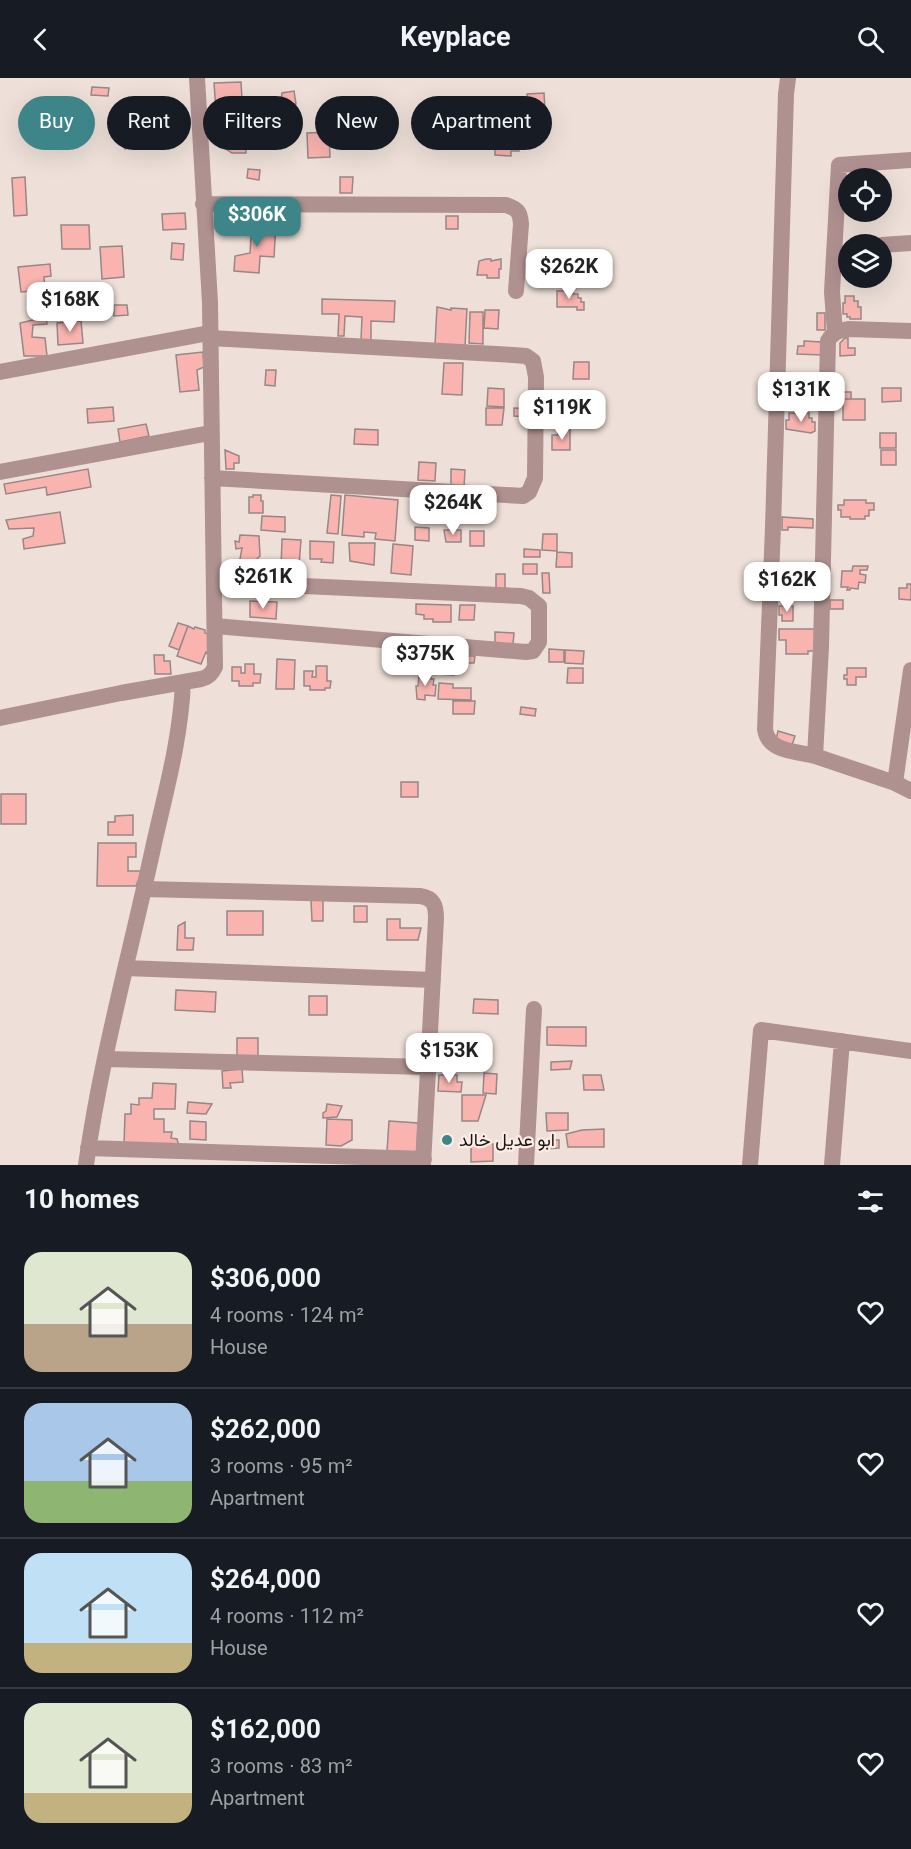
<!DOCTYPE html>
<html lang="en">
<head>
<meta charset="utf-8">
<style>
	:root { --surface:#171b24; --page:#242831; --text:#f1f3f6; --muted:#9ea1a6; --line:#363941; --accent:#3d8588 }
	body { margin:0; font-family:Georgia,Vazirmatn,serif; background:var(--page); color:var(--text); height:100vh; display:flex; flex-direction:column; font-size:22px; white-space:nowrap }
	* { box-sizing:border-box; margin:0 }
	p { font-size:20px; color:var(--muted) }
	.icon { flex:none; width:33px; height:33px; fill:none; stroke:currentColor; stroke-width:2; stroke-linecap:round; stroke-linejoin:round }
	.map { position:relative; height:1087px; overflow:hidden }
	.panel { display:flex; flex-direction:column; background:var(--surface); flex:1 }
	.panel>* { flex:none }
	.guide { position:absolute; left:18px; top:18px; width:600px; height:54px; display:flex; gap:12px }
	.fabs { position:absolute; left:838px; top:90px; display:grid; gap:12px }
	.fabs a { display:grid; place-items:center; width:54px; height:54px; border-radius:50%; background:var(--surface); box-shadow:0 6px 24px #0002; font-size:30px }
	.price { position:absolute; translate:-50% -51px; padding:0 14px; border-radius:12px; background:#fff; color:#222; font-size:20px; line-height:39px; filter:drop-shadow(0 2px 3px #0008) }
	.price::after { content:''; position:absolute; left:50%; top:36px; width:18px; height:14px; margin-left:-9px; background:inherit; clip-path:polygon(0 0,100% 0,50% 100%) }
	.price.current { background:var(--accent); color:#fff }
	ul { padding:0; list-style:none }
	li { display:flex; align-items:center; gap:18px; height:150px; padding:0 24px }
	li+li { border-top:2px solid var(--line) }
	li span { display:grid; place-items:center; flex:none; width:168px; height:120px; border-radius:18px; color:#555 }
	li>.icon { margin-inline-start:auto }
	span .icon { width:72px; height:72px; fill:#fffc; stroke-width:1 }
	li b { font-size:26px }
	h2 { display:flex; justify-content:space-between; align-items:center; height:72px; padding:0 24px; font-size:26px }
	.tag { padding:0 21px; border-radius:27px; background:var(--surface); box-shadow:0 6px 24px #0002; font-size:21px; line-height:54px }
	.tag.current { background:var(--accent); color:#fff }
	header { display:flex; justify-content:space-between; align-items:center; height:78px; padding:0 24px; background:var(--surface); font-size:27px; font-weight:700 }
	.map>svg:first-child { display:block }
	.building { fill:#f9b4af; stroke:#978786; stroke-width:1.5 }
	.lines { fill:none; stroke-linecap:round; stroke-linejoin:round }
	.minor { stroke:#af9190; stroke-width:16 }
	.poi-dot { fill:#3d8588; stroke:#fbede5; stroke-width:2 }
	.labels { text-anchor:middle; stroke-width:4.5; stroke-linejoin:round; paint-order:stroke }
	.poi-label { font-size:18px; fill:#191411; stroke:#fbede5; text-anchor:start }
</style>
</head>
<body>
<header><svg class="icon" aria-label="back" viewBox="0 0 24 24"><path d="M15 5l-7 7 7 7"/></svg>Keyplace<svg class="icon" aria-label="search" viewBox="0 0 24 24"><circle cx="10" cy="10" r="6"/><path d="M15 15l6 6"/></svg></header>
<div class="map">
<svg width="911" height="1087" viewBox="0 0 911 1087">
	<rect width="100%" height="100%" fill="#eee0d8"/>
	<path class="building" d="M241 4 242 21 231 22 232 31 216 32 214 5Z
		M92 9 109 10 108 18 91 17Z
		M294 13 296 26 281 25 282 15Z
		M544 15 545 32 529 33 527 16Z
		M497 38 517 39V44H521V56L497 55Z
		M128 40 136 67 125 71 117 44Z
		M162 40 165 60 146 63 143 44Z
		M329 54 330 79 308 80 307 55Z
		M245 55 246 75H232L226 71V56Z
		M495 59 519 60V73H511V78L495 77Z
		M248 91 260 92 259 102 247 100Z
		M25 99 27 137 14 138 12 100Z
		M340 99H353L352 115H340Z
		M185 135 186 151 163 152 162 136Z
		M446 138H458V151H446Z
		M252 145 276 146 274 179 260 178 259 195 234 193 235 178 250 175Z
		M61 147H89L90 171H62Z
		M172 165 184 166 183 182 171 181Z
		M122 168 124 199 102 201 100 169Z
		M577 175 594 176V196L577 195Z
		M486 181H491V183L501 181V191H499V200H487V197H477L479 183Z
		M50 186 51 198 44 199 45 212 21 214 18 189Z
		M557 213H573V216H578V220H581V224H584V232H577V229H557Z
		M845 218H854V223H858V229H861V241H850V239H847V236H843V225H845Z
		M322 221 395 223 394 244 371 243V262H361L362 239 345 238 344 258H338L339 236H322Z
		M114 227H127L128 237 114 238Z
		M437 229 451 232V230L467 231 465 268 435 267Z
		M485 232H499L498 251 484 250Z
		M470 234H483V266L469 265Z
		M817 235H825V252H817Z
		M46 239 47 246 33 247 32 259 45 260 47 278H24L20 245Z
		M81 243 83 265 58 267 57 245Z
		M845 260H848V270H855V277L840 278V265Z
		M804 263 822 264V277L797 276 798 268H804Z
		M203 274 204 289 197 292 199 312 180 314 176 277Z
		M574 284H589V301H573Z
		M444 285H463L462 317 442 316Z
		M266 292H276L275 308 265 307Z
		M488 310 504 311V329L487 328Z
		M882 310H901V323L882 324Z
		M837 314H851V321H837Z
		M843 321H865V342H843Z
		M574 322H588V340H574Z
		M113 329 114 343 88 345 87 331Z
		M486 330H504L502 347H486Z
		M514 330 530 331V339L514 338Z
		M789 335H809V340H812V344H815V353L811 355 786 351V342H789Z
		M146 346 149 358 120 364 118 351Z
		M355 351 378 352V367L354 366Z
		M558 352H570V372H552V357H558Z
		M880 355H896V370H880Z
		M225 372 239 378V385H234V391H226Z
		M881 372H896V387H881Z
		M419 384 436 385 435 403 418 402Z
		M88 391 91 409 47 417 46 409 6 416 4 406Z
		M451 391 465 392 464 409 451 408Z
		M253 417H261V423H263V435H249V419H253Z
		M331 417 341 418 338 456 327 455Z
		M345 417 398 422 395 463 375 461 376 455 364 454V459L342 457Z
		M844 422H866V425H874V432H869V438H865V441H850V439H841V432H838V427H844Z
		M60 434 65 465 24 471 23 461 33 458 34 450 9 451 6 442Z
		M262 438 285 439V454L261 452Z
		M782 439 813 441V450L788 449V452H782Z
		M415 449 429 450V463L415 462Z
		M444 452H461V464H446Z
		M470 453H484V468H470Z
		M543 456H557V473L542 472Z
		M240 457 259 458 260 478 253 485 258 490 249 498 243 491 247 489 240 481 242 470 236 471 235 463 239 464Z
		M282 461 301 462 299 487 288 486V489H281Z
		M310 463 334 464 333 485 321 484 322 481H310Z
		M349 465H375L374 487 350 483Z
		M393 466 413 468 411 497 391 495Z
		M524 471 540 472V479H524Z
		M557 474 572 475V489H556Z
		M523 486H537V496H523Z
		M853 488H868L867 492H860V496L866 497 865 505 859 504 858 511 850 510V512H847L848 509H841L842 493H852Z
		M542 495H549L550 515H543Z
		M496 496H505V514H496Z
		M907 506H911V522L899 521V510H907Z
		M830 522H843V531H830Z
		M250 523 277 524 276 541 250 539Z
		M416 526 451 527V544H433V541H424V537L416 536Z
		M460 527H475L474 542H459Z
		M779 528H793V543H782V537H779Z
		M178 545 188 548 179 572 169 568Z
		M188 548 194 551 195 549 205 552V555L211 557 208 575 206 574 201 586 177 578Z
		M779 551H815V573H808V576H786V562H779Z
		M495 554 514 555 513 566H495Z
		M549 571 564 572V584H549Z
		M565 572 584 573 583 586 565 585Z
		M154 577H164V583H170L171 596H155Z
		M440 577 455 578 454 597 439 596Z
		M457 578H475L474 585H457Z
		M277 581 295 582 294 611H276Z
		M245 586H254V596H261L260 605H253V608H239V603H232V589H241V595H245Z
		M316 588H327V603H331L330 610H325V612H310V608H304V593H313L312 599H316Z
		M568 590H583V605H567Z
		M847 590H866V599H856V607H847V601H844V597H847Z
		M419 597 431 598V601H434L433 607H436L435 618 425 617V622L417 621 416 608H418Z
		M439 605 453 606V610H471V622L438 621Z
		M453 623H475L474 636H453Z
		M521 629 536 631 535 638 520 636Z
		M778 653 795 658 792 667 776 662Z
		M401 704H418V719H401Z
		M1 716H26V746H1Z
		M133 737V757H108V744H115V738Z
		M98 765H136V779H128V793H142L136 808H97Z
		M311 822H323V843H312Z
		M354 828H367V844H354Z
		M227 833H263V857H227Z
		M387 841H400V850H421L418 862H387Z
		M185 844V860H194L193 872H177L178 848Z
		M176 912 216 914 215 934 175 932Z
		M309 918H327V937H309Z
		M474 921 498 922V936L473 935Z
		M547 949H586V968L547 967Z
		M237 960H258V979H237Z
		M572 983 570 991 551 992V984Z
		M242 991 243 1004 230 1005 231 1010H223L222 993Z
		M484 995 497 996 496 1016 483 1015Z
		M439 997H457V1004H462L461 1014 438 1013Z
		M583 997H601L604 1012H584Z
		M153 1005 176 1006 175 1031H154V1041H164V1054H172L171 1060 177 1061 179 1068 124 1066 125 1036H131V1026L139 1027V1020H152Z
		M462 1017H486L478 1043H462Z
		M188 1024 212 1026 206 1036 187 1035Z
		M327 1026 342 1028 337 1039 323 1040V1035L326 1033Z
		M546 1035H568V1052L547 1053Z
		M327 1041 352 1042V1062L341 1068 326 1067Z
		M190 1043 206 1044V1062L190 1061Z
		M389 1043 418 1045 417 1074 387 1073Z
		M604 1051V1069H568L566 1056 582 1052Z
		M551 1062H559V1070L543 1071V1066Z
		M471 1066H493V1083L471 1084Z"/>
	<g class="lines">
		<path class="minor" d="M788 0 786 16 773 449 765 651C768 674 795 673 815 678
			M203 126 506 127C518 131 520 134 521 146L516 213
			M882 167 911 165
			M911 253 848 251C838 253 833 254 828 263L821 569 815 678 895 705 911 713
			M835 255 832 214 839 87 911 82
			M210 260 513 277 526 278 533 283 536 299 535 400 529 414 523 418 212 400
			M0 294 209 255
			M0 394 210 355
			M215 504 521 518 529 520 539 528V564L533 573 526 574 215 548
			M0 640 121 615 201 601C209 599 212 595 215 589L210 225 197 0
			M895 705 911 592
			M144 811 420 818C434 820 436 828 436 840L423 1087
			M126 890 433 902
			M106 981 428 989
			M88 1070 424 1081
			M86 1087C101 978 132 869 155 761 167 709 181 657 183 604
			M526 1087 534 931
			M750 1087 761 952 911 973
			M832 1087 842 963"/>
	</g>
	<circle class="poi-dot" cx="447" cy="1062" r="6"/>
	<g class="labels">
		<g class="poi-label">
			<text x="459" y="1068">ابو عديل خالد</text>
		</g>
	</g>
</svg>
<div class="fabs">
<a><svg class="icon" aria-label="locate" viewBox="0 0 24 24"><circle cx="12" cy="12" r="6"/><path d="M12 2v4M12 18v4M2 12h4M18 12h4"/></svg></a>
<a><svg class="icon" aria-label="layers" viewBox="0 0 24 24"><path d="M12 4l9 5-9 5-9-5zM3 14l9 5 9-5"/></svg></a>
</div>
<b class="price current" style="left:257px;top:170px">$306K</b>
<b class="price" style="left:569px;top:222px">$262K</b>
<b class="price" style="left:70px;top:255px">$168K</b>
<b class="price" style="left:801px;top:345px">$131K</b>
<b class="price" style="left:562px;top:363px">$119K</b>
<b class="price" style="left:453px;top:458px">$264K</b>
<b class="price" style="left:263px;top:532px">$261K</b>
<b class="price" style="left:787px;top:535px">$162K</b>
<b class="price" style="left:425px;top:609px">$375K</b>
<b class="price" style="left:449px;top:1006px">$153K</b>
<div class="guide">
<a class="tag current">Buy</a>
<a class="tag">Rent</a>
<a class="tag">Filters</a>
<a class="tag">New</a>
<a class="tag">Apartment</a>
</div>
</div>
<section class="panel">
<h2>10 homes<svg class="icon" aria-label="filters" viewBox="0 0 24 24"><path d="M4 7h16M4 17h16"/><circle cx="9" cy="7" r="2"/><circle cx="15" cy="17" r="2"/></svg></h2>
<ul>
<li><span style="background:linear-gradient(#dfe7d0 60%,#b9a48a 0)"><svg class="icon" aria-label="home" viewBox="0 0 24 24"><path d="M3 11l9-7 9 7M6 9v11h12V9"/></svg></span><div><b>$306,000</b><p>4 rooms · 124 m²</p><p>House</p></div><svg class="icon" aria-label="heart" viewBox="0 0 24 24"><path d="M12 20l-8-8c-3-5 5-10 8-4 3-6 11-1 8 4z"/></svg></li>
<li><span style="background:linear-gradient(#a9c7e8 65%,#8fb573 0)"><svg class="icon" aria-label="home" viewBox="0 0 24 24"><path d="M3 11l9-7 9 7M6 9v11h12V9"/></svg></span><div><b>$262,000</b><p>3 rooms · 95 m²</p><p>Apartment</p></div><svg class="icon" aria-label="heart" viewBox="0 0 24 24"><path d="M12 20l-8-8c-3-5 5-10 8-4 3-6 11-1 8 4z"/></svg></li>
<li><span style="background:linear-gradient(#bfe0f5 75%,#c2b280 0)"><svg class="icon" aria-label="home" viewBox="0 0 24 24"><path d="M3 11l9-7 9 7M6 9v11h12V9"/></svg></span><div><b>$264,000</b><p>4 rooms · 112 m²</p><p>House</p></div><svg class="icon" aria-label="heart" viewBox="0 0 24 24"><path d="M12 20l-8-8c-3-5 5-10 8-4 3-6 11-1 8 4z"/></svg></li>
<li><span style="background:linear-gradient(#dfe7d0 75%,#c2b280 0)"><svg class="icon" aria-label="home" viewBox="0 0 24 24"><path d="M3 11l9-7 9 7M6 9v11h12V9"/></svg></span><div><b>$162,000</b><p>3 rooms · 83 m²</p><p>Apartment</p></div><svg class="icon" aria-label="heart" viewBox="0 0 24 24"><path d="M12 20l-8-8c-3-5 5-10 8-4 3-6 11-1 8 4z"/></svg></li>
</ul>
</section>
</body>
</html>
